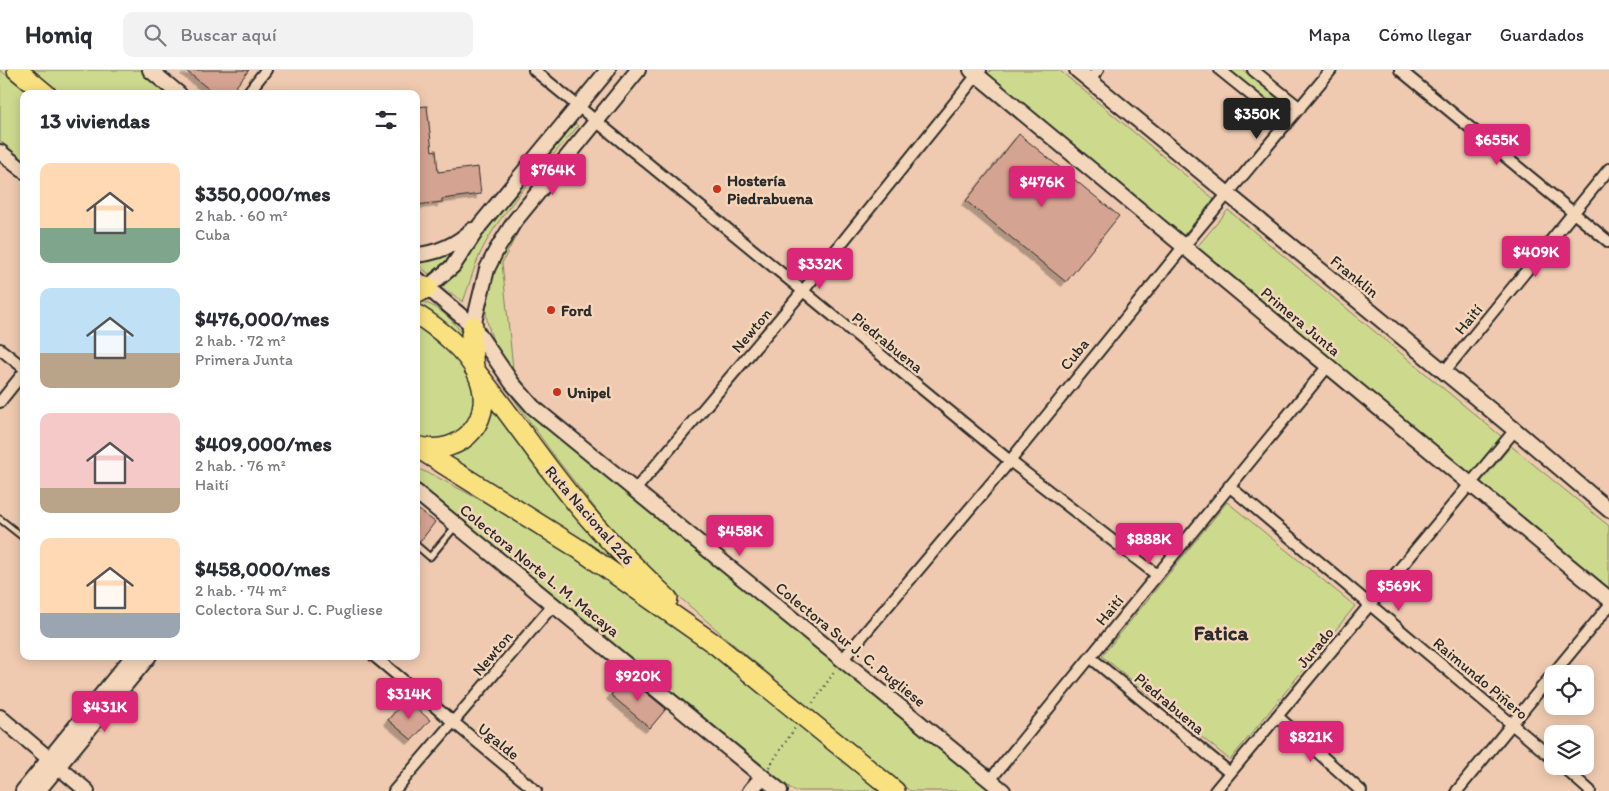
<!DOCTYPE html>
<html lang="es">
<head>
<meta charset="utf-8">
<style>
	:root { --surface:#fff; --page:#f2f2f3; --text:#2b2b33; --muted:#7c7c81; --line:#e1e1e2; --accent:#db2777 }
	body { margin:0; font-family:Itim,sans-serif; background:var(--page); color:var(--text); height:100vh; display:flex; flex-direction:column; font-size:19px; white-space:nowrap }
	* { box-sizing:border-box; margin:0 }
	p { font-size:16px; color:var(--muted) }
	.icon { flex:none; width:28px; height:28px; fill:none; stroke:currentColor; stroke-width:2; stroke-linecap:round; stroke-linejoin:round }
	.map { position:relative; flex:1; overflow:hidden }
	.panel { position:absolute; left:20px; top:20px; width:400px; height:570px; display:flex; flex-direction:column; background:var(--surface); border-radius:10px; box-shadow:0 2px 12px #0003 }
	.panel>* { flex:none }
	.controls { position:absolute; left:1544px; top:595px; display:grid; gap:10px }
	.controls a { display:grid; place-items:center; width:50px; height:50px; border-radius:10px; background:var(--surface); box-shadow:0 2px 12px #0003; font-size:25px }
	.price { position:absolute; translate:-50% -42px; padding:0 11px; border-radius:5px; background:var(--accent); color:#fff; font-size:16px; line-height:32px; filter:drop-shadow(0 1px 2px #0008) }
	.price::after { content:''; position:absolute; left:50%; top:30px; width:15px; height:11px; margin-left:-8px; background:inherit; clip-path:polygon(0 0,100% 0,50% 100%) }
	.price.selected { background:#222; color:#fff }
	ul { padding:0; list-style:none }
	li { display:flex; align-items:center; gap:15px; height:125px; padding:0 20px }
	li span { display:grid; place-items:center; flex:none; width:140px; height:100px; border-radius:10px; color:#555 }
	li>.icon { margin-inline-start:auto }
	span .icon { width:60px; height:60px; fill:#fffc; stroke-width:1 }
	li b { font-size:21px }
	h2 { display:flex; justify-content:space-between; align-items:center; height:60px; padding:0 20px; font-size:21px }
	header { display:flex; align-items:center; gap:30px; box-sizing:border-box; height:70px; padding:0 25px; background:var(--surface); border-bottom:1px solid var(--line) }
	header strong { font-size:24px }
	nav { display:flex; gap:28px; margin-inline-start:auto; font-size:18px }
	.search { width:350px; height:45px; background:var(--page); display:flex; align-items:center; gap:12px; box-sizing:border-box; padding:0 18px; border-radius:10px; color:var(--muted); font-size:19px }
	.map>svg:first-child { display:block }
	.green { fill:#cdda8e; stroke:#7c825c }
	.building { fill:#d5a391; stroke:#2b2b2b; filter:url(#shadow) }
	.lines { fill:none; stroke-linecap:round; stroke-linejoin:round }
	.lane-casing { stroke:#2b2b2b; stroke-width:9 }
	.street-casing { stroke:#2b2b2b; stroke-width:14 }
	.secondary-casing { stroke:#2b2b2b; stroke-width:18 }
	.highway-casing { stroke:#2b2b2b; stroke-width:22 }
	.path { stroke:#2b2b2b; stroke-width:2.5; stroke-dasharray:1 4; stroke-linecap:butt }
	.lane { stroke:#f4d7ba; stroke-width:5 }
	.street { stroke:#f4d7ba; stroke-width:10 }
	.secondary { stroke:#f4d7ba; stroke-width:14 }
	.highway { stroke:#fae180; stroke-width:19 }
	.poi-dot { fill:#c8321e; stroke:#f4d7ba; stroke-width:2 }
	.labels { text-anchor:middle; stroke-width:5; stroke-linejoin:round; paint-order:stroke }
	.poi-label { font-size:16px; font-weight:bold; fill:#2b2b2b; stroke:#f4d7ba; text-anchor:start }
	.street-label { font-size:16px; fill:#2b2b2b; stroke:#f4d7ba }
	.district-label { font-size:21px; font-weight:bold; fill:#2b2b2b; stroke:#f4d7ba }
</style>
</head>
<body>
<header>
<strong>Homiq</strong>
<div class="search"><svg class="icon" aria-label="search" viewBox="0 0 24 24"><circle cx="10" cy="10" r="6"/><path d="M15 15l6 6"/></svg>Buscar aquí</div>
<nav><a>Mapa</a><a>Cómo llegar</a><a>Guardados</a></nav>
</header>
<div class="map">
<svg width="1609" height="721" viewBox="0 0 1609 721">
	<defs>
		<filter id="shadow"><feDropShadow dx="-4.5" dy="4.5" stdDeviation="0" flood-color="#0004"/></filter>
	</defs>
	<rect width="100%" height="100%" fill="#efcab0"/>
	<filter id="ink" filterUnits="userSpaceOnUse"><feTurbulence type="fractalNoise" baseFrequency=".02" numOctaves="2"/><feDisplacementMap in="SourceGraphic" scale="10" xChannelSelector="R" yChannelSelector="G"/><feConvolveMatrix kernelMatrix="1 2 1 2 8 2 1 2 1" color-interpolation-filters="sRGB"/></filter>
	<g filter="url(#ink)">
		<path class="green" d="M0 0 29 24H24V90L0 71Z
			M32 0H145L174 24H61Z
			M991 0H1059L1214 129 1182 167 987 4Z
			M1226 0H1243L1287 36 1281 44Z
			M575 53 578 56C546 94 508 132 485 174 475 192 470 213 463 232L439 214 474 176Z
			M1228 140 1502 367 1471 404 1197 177Z
			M522 154 502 193 513 298 515 305C507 301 501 289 497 281 492 268 486 253 486 239 486 211 505 177 522 154Z
			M454 181 442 195 429 204 416 193 436 189Z
			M416 230C440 235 459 254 468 276L418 236Z
			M416 254 434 267 461 294 472 309 476 320 474 342 461 360 439 370 416 367Z
			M509 322 519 333 639 429 995 721H910L733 574 660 510 606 452 552 383Z
			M493 331 654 523 441 387C471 375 490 367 493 331Z
			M1511 376 1609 456V518L1480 413Z
			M416 398 433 405 488 434 589 497 708 580 879 721H794L416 411Z
			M1227 432 1355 536 1230 690 1102 586Z"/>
		<path class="building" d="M185 0H249L230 24H215Z
			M427 36 432 81 436 80 438 102 478 97 481 124 442 129V132L416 135V37Z
			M1019 64 1119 146 1066 212 966 131Z
			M416 438 435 452 420 472 416 471Z
			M626 606 666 639 650 658 611 625Z
			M406 629 430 650 412 670 388 650Z"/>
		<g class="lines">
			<defs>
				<path id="lane" d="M0 449 24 468
					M416 475 430 487 455 457"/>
				<path id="street" d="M534 0 1010 391 1157 505
					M1220 0 1287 54
					M1253 0 1300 38
					M1400 0 1609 172
					M1090 10 1098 0
					M247 24 266 0
					M0 279 24 298
					M1444 302 1609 99
					M0 332 24 302
					M1229 416 1552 688
					M635 420 803 221 981 0
					M374 586 536 721
					M1090 587 1230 703
					M843 589 1010 391 1184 176 1331 0
					M1553 604 1609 536
					M1277 646 1361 721
					M1562 696 1590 721
					M990 710 1328 296
					M394 721 554 534
					M1215 721 1515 360
					M1457 721 1552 605"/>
				<path id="secondary" d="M150 0 179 24
					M971 0 1609 529
					M1077 0 1515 360 1609 440
					M0 82 24 101
					M416 185C438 183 456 175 472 160
					M416 208 473 256 512 313 533 337 1003 721
					M428 217 453 196 480 155 608 0
					M473 256 487 199 496 181 514 152 638 0
					M416 422 780 721
					M0 647 87 721
					M23 721 133 586
					M38 721 149 586
					M750 721 762 707"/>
				<path id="highway" d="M17 0 46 24
					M416 224 428 217
					M416 244C437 257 467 281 477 303 498 347 463 389 416 376
					M473 256 471 265 474 298
					M477 303C515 350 548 401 587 446 613 476 640 502 668 529
					M416 377 579 479 716 575 895 721"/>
			</defs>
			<use href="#lane" class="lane-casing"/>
			<use href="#street" class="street-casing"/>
			<use href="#secondary" class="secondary-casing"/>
			<use href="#highway" class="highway-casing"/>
			<path class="path" d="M813 633 835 601
				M769 697 795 658"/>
			<use href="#lane" class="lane"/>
			<use href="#street" class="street"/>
			<use href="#secondary" class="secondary"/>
			<use href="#highway" class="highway"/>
		</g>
	</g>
	<g class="poi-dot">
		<circle cx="717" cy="119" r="5"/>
		<circle cx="551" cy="240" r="5"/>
		<circle cx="557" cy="322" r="5"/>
	</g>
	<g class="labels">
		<g class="poi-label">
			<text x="727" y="116">Hostería<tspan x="727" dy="18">Piedrabuena</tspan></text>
			<text x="561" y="246">Ford</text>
			<text x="567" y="328">Unipel</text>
		</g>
		<g class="street-label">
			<text transform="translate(1355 206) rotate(39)" y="6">Franklin</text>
			<text transform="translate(1468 249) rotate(-51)" y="6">Haití</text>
			<text transform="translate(1301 251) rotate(40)" y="6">Primera Junta</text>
			<text transform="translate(751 260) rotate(-50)" y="6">Newton</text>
			<text transform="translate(888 272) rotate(39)" y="6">Piedrabuena</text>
			<text transform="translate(1074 284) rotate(-51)" y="6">Cuba</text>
			<text transform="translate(590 445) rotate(49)" y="6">Ruta Nacional 226</text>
			<text transform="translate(540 500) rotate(39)" y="6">Colectora Norte L. M. Macaya</text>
			<text transform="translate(1109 540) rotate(-51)" y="6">Haití</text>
			<text transform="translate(851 574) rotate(39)" y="6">Colectora Sur J. C. Pugliese</text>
			<text transform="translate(1315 577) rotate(-50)" y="6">Jurado</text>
			<text transform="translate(492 583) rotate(-50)" y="6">Newton</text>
			<text transform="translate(1481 608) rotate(40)" y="6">Raimundo Piñero</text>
			<text transform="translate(1170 633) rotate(40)" y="6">Piedrabuena</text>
			<text transform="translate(499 671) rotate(39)" y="6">Ugalde</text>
		</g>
		<g class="district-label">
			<text x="1221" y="570">Fatica</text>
		</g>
	</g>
</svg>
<div class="controls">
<a><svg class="icon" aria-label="locate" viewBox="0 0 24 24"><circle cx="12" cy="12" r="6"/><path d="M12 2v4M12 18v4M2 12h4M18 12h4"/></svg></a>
<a><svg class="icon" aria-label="layers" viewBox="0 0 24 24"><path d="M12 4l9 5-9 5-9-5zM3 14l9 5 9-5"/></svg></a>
</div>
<b class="price selected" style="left:1257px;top:70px">$350K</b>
<b class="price" style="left:1497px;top:96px">$655K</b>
<b class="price" style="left:553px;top:126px">$764K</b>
<b class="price" style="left:1042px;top:138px">$476K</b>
<b class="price" style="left:1536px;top:208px">$409K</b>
<b class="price" style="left:820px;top:220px">$332K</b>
<b class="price" style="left:740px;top:487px">$458K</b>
<b class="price" style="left:1149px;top:495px">$888K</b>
<b class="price" style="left:1399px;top:542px">$569K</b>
<b class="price" style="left:638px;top:632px">$920K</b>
<b class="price" style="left:409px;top:650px">$314K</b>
<b class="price" style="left:105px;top:663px">$431K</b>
<b class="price" style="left:1311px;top:693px">$821K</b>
<section class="panel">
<h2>13 viviendas<svg class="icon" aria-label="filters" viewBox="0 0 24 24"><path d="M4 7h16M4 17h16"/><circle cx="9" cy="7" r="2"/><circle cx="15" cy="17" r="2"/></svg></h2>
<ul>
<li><span style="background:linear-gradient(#ffd9b3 65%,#7fa58c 0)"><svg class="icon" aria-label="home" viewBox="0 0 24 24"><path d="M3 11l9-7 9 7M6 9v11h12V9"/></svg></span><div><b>$350,000/mes</b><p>2 hab. · 60 m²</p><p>Cuba</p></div></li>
<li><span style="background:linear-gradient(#bfe0f5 65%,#b9a48a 0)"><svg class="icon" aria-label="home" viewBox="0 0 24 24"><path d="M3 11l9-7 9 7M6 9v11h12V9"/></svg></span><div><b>$476,000/mes</b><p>2 hab. · 72 m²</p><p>Primera Junta</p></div></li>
<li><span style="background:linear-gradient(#f6c9c9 75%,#b9a48a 0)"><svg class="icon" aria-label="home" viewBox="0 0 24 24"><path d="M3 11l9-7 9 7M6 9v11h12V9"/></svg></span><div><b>$409,000/mes</b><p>2 hab. · 76 m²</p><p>Haití</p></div></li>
<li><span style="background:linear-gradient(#ffd9b3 75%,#9aa5b1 0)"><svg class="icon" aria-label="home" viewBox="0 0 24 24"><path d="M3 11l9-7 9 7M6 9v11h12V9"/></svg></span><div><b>$458,000/mes</b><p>2 hab. · 74 m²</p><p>Colectora Sur J. C. Pugliese</p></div></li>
</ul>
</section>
</div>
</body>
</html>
